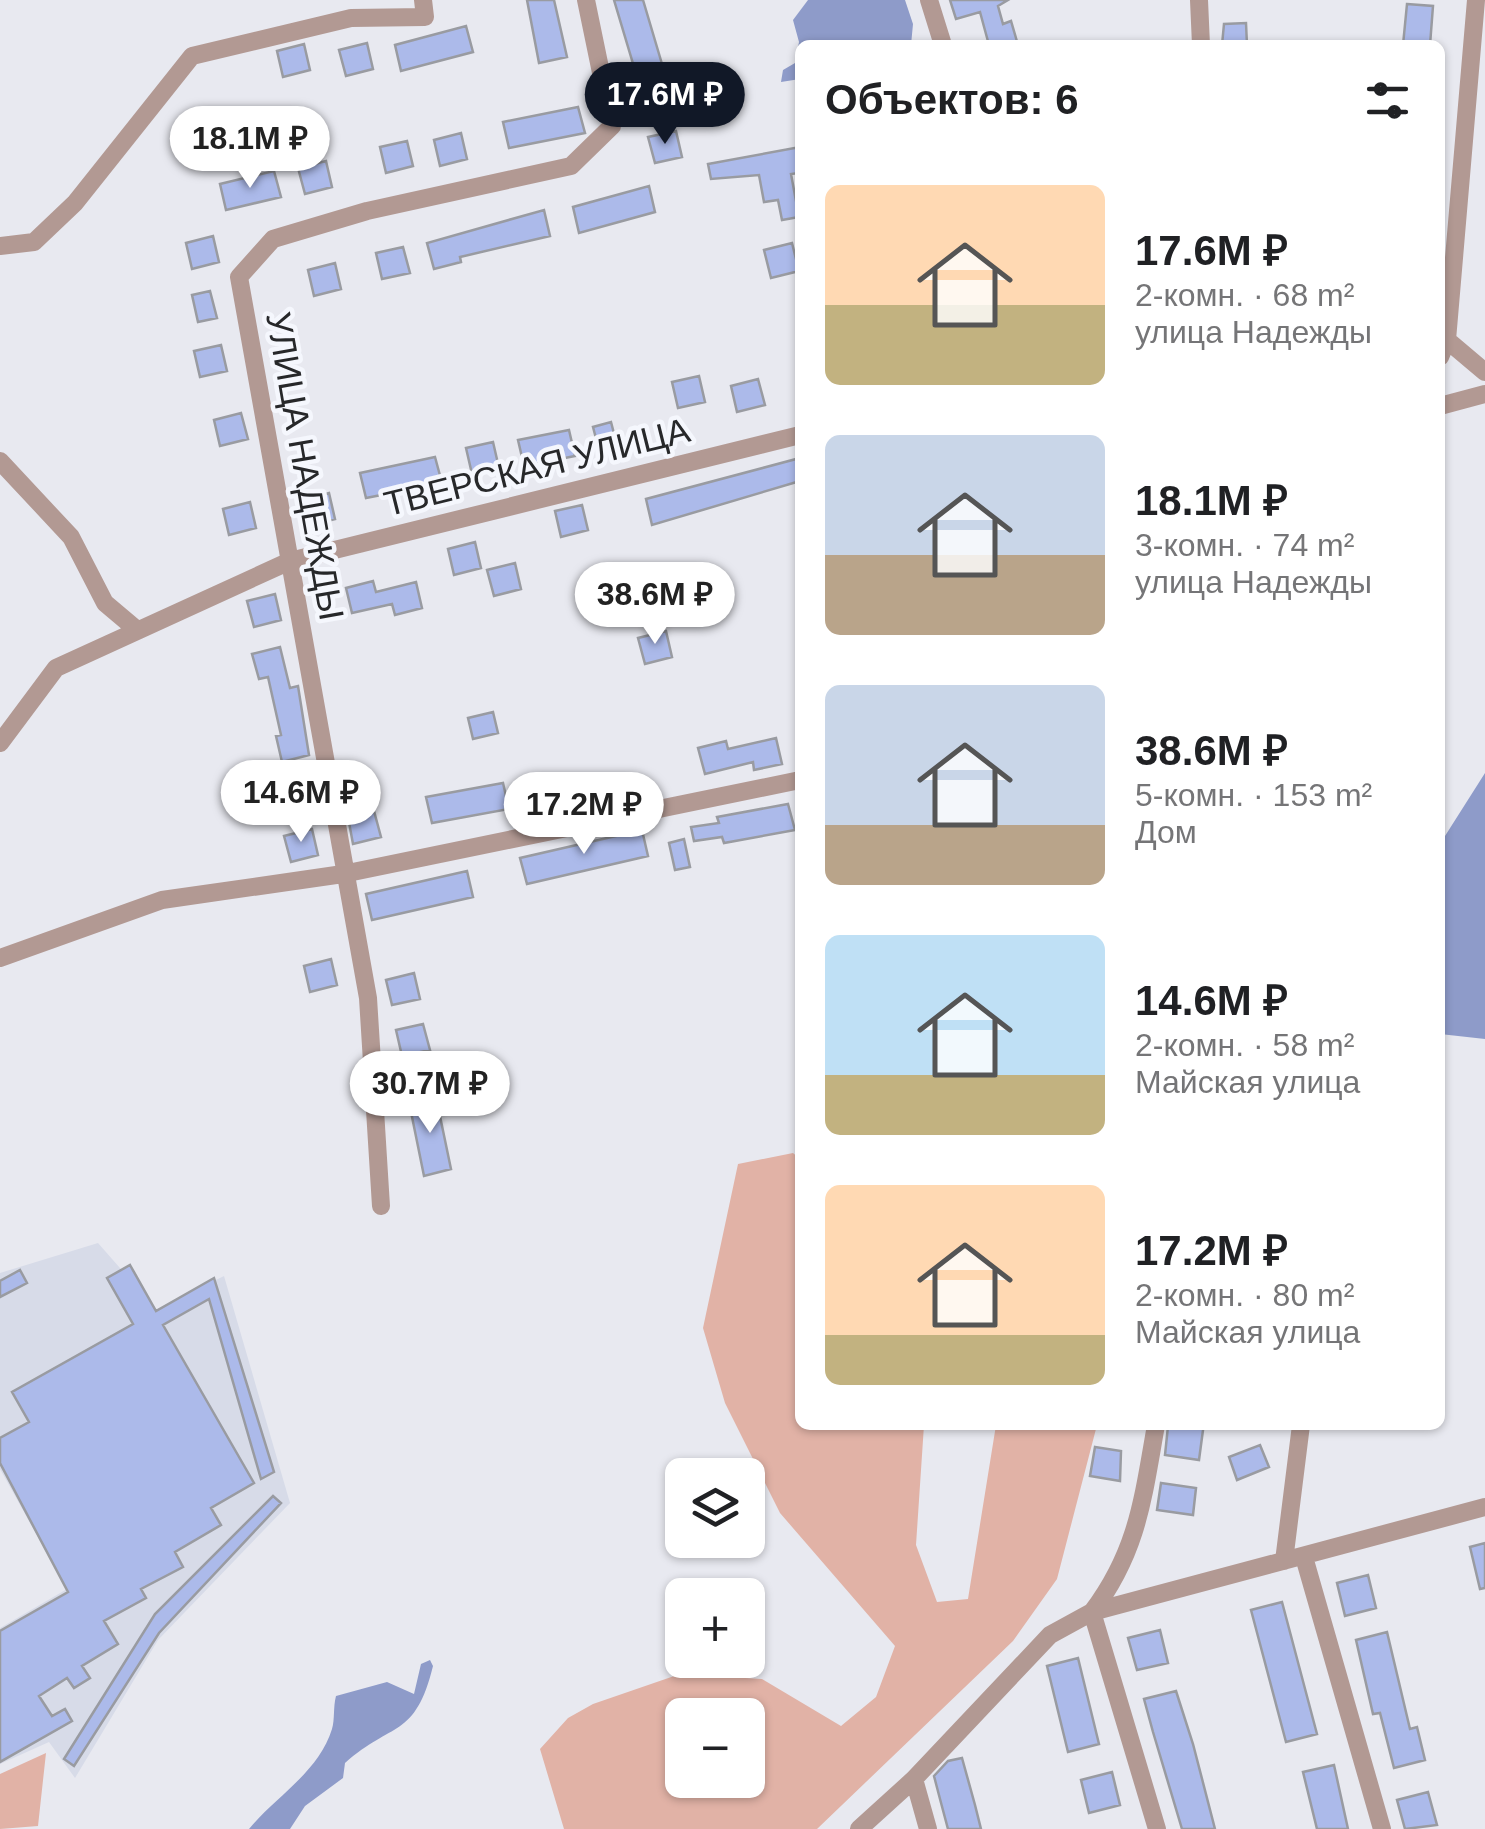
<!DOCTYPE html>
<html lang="ru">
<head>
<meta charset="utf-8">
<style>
	:root { --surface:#fff; --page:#f2f2f2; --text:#202124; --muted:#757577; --accent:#111827 }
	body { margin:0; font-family:Arial,sans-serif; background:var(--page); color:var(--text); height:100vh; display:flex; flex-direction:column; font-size:38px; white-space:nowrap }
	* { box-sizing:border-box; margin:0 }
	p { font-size:32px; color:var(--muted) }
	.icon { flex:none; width:55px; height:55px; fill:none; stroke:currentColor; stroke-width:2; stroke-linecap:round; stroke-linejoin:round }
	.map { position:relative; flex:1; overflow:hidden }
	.details { position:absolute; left:795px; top:40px; width:650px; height:1390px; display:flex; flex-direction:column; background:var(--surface); border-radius:15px; box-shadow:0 2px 8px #0004 }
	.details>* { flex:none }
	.tools { position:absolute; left:665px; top:1458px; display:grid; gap:20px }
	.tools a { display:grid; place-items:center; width:100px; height:100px; border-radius:15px; background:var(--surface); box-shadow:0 2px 8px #0004; font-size:50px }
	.price { position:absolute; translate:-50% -85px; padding:0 22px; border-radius:35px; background:#fff; color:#222; font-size:32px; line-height:65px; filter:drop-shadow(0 2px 5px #0008) }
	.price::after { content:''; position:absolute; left:50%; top:60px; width:30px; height:22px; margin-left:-15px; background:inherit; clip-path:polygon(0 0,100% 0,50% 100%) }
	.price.selected { background:var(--accent); color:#fff }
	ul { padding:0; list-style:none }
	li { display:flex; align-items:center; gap:30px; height:250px; padding:0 30px }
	li span { display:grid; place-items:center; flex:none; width:280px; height:200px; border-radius:15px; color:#555 }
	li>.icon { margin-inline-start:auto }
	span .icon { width:120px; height:120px; fill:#fffc; stroke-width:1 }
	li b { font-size:42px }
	h2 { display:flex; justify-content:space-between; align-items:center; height:120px; padding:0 30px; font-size:42px }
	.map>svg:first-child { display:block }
	.built { fill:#d7dbe8 }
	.green { fill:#e1b2a6; fill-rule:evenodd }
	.water { fill:#8e9bc9 }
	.building { fill:#acbaea; stroke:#999ba1; stroke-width:2.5 }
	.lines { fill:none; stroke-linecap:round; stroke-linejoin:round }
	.minor { stroke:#b29993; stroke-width:18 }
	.labels { text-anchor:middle; stroke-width:9; stroke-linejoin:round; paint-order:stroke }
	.street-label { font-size:35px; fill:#27282a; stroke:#f5f7fd }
</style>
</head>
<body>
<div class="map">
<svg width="1485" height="1829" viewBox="0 0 1485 1829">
	<rect width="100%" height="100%" fill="#e8e9f0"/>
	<path class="built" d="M98 1243 127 1276 147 1314 224 1276 290 1503 158 1640 75 1778 49 1742 0 1764V1628L67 1589 0 1469V1273Z"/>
	<path class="green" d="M793 1153 800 1159V1425H924L916 1545 937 1602 968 1599 996 1425H1097L1057 1579 1013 1641 817 1829H564L540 1749 568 1718 593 1704 680 1674 762 1679 841 1726 876 1697 895 1646 780 1513 725 1403 703 1328 738 1164ZM682 1715H748V1780H682Z
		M46 1753 38 1826 0 1829V1774Z"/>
	<path class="water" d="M808 0H905L913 24 911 45H800V79L781 82 783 70 795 63 799 42 793 20Z
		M1485 773V1039L1440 1034V871L1445 836Z
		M430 1660 433 1666C415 1739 392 1721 345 1763L343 1778 305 1806 290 1829H249C275 1797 319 1772 332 1729 335 1719 333 1707 336 1696L387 1682 414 1694 421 1664Z"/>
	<path class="building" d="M527 0H554L567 57 539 63Z
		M614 0H643L670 91 643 97Z
		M950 0H1008L998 6 1003 24 1011 21 1018 45H989L980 12 956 19Z
		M1407 4 1433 6 1430 45H1403Z
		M1246 23 1247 45H1222L1224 24Z
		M466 26 473 52 401 71 395 45Z
		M367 43 373 69 346 76 339 50Z
		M304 44 310 70 283 77 277 51Z
		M578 107 585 133 509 148 503 122Z
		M676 131 682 157 655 163 648 137Z
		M461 133 467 159 440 166 434 140Z
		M407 141 413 166 386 173 380 147Z
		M800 147 799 173 791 174 799 217 782 220 778 200 764 202 759 175 711 179 708 164Z
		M326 161 332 187 305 194 298 168Z
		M274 171 281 197 226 210 220 184Z
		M649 186 655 212 579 233 573 207Z
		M544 210 550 236 460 257 461 262 434 269 427 243Z
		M213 236 219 262 192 269 186 243Z
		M792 243 799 271 771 278 764 250Z
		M403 247 410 273 382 279 376 253Z
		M335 263 341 289 314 296 308 270Z
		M210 291 217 318 198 322 192 295Z
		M221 345 227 371 200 377 194 351Z
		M699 376 705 402 678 408 672 382Z
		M758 379 765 405 737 412 731 386Z
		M241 413 248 439 220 446 214 420Z
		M611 422 617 445 599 450 593 427Z
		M569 430 575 456 524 466 518 440Z
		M493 442 499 468 472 474 466 448Z
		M435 457 442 483 366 498 360 473Z
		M800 458V481L652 525 646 499Z
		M329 493 335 519 308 526 302 500Z
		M250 502 256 528 229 535 223 509Z
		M582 505 588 530 561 537 555 511Z
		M475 542 481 568 454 575 448 549Z
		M515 563 521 589 494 596 487 570Z
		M630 578 636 604 609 610 603 584Z
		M373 581 376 592 416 582 422 608 395 615 392 604 352 613 346 588Z
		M275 594 281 620 254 627 247 601Z
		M666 631 672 657 645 664 638 638Z
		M280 647 290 688 298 686 309 755 282 762 276 736 281 735 268 677 259 679 252 654Z
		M493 712 498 733 473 739 468 718Z
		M776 738 782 764 754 770 753 762 705 774 698 748 726 741 728 749Z
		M301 783 304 804 281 808 278 787Z
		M503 783 509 809 432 823 426 797Z
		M560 787 566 813 547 818 540 792Z
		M788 804 795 830 724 843 722 837 694 841 691 827 719 823 717 817Z
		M374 811 381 837 353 844 348 817Z
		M312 829 318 855 291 862 284 836Z
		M642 830 648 856 527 884 520 858Z
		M684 839 690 867 675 870 669 843Z
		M467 871 473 897 372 920 366 894Z
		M331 959 337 985 310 992 304 966Z
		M414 973 420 999 392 1005 386 980Z
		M423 1024 430 1050 402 1056 396 1030Z
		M436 1097 451 1169 424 1176 409 1102Z
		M130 1265 156 1311 214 1278 274 1472 261 1479 209 1299 163 1325 254 1483 211 1508 221 1525 175 1552 183 1567 141 1589 146 1598 104 1621 118 1644 82 1666 90 1678 74 1688 67 1678 39 1696 52 1716 65 1709 72 1721 0 1762V1631L68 1592 0 1463V1438L29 1422 12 1392 133 1324 107 1278Z
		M20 1270 27 1283 0 1297V1281Z
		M1199 1425 1203 1430 1199 1460 1165 1455 1168 1426Z
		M1260 1445 1269 1467 1237 1480 1229 1457Z
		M1095 1447 1121 1451 1120 1481 1090 1476Z
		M1161 1483 1196 1488 1193 1515 1157 1510Z
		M273 1496 281 1503 159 1633 74 1766 64 1759 155 1614Z
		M1485 1543V1588L1480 1589 1470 1547Z
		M1368 1575 1376 1608 1345 1616 1337 1583Z
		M1282 1602 1317 1734 1286 1742 1251 1610Z
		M1160 1630 1168 1663 1137 1670 1128 1638Z
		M1387 1632 1410 1729 1417 1727 1425 1760 1394 1768 1380 1713 1373 1714 1356 1640Z
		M1078 1658 1099 1744 1068 1752 1047 1666Z
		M1176 1691 1193 1744 1215 1829H1182L1153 1732 1144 1699Z
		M962 1758 975 1805 981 1829H948L940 1799 934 1776 948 1761Z
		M1334 1765 1348 1829H1317L1303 1772Z
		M1112 1772 1120 1805 1089 1813 1081 1780Z
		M1428 1792 1437 1825 1405 1829 1397 1800Z"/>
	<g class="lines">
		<path class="minor" d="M929 0 943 45
			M1199 0 1201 45
			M0 246 34 242 75 203 192 56 351 18 425 17 423 0
			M1447 340 1485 372
			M1440 357 1447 340 1476 0
			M1440 406 1485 394
			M0 461 71 537 105 603 137 630
			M0 743 56 668 290 561 800 435
			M0 958 162 900 343 874 800 780
			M381 1206 368 998 239 277 273 239 367 211 571 166 612 126 586 0
			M1156 1425C1143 1498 1138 1551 1092 1612L1157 1829
			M1304 1557 1382 1829
			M1284 1561 1301 1425
			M914 1779 928 1829
			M859 1829 914 1779 1050 1635 1092 1612 1485 1507"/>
	</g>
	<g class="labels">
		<g class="street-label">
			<text transform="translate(305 466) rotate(80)" y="12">УЛИЦА НАДЕЖДЫ</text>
			<text transform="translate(537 467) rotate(-14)" y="12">ТВЕРСКАЯ УЛИЦА</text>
		</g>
	</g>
</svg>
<div class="tools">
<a><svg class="icon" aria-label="layers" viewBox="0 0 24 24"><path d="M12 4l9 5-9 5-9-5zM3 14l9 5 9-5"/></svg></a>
<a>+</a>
<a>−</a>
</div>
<b class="price selected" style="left:665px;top:147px">17.6M ₽</b>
<b class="price" style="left:250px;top:191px">18.1M ₽</b>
<b class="price" style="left:655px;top:647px">38.6M ₽</b>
<b class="price" style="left:301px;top:845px">14.6M ₽</b>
<b class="price" style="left:584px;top:857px">17.2M ₽</b>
<b class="price" style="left:430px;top:1136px">30.7M ₽</b>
<section class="details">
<h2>Объектов: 6<svg class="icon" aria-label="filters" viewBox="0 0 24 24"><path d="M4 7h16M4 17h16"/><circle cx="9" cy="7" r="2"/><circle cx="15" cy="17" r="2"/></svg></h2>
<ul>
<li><span style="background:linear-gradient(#ffd9b3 60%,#c2b280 0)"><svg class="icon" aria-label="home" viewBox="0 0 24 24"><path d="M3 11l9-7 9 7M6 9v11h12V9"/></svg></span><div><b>17.6M ₽</b><p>2-комн. · 68 m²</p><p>улица Надежды</p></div></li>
<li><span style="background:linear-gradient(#c9d6e8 60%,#b9a48a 0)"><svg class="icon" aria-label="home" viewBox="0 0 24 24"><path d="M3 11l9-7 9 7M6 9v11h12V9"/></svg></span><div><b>18.1M ₽</b><p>3-комн. · 74 m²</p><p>улица Надежды</p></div></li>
<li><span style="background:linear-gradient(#c9d6e8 70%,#b9a48a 0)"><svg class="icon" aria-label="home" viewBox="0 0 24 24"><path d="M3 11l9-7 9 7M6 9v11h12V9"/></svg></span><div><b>38.6M ₽</b><p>5-комн. · 153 m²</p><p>Дом</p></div></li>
<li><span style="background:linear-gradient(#bfe0f5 70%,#c2b280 0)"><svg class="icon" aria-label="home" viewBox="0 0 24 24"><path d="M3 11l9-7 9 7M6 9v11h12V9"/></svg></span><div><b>14.6M ₽</b><p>2-комн. · 58 m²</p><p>Майская улица</p></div></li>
<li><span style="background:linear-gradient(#ffd9b3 75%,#c2b280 0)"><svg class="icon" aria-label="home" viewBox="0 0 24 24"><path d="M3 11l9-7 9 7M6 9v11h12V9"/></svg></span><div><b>17.2M ₽</b><p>2-комн. · 80 m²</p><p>Майская улица</p></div></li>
</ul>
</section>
</div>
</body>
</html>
